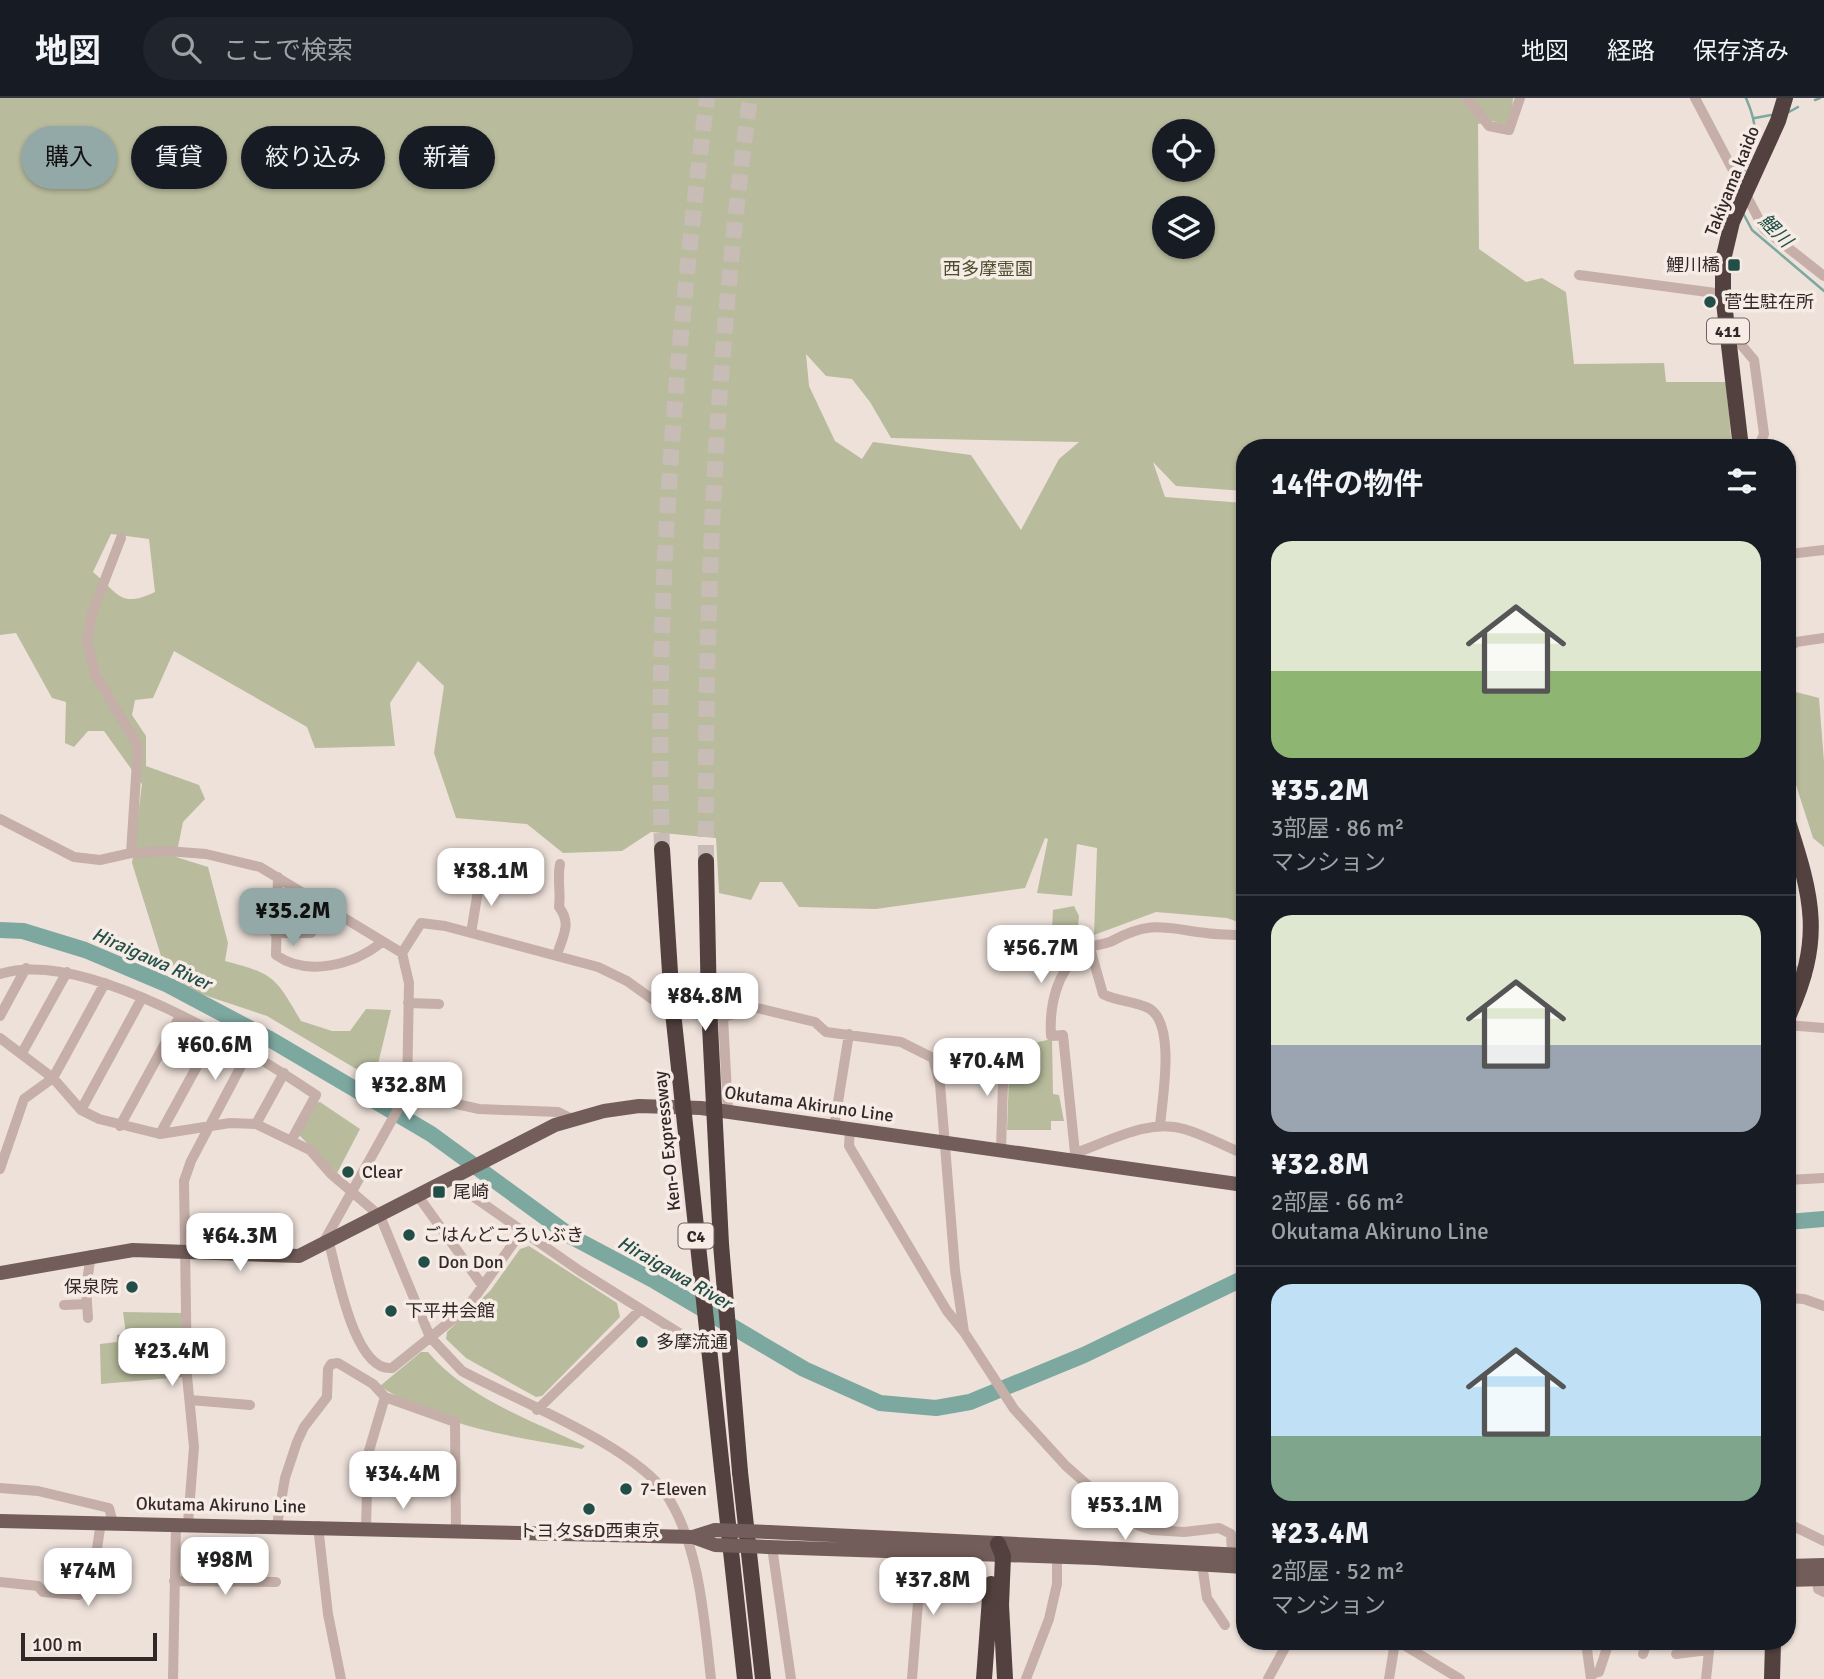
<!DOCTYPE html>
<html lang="ja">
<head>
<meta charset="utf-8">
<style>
	:root { --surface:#171b24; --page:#20242c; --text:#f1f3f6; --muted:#9ea1a6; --line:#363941; --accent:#93a9a8 }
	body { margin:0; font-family:Signika,"Noto Sans JP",sans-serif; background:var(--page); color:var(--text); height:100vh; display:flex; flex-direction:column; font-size:26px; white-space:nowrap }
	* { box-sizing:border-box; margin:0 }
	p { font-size:23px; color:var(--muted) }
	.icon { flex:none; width:38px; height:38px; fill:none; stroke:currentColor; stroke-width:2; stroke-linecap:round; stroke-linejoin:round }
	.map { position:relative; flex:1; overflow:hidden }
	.drawer { position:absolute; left:1236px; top:341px; width:560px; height:1211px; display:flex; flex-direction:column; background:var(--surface); border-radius:28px; box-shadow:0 2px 5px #0004 }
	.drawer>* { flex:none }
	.banner { position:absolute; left:21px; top:28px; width:665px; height:63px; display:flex; gap:14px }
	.tools { position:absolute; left:1152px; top:21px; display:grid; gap:14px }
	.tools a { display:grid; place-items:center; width:63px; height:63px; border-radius:50%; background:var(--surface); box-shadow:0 2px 5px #0004; font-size:35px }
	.scale { position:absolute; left:21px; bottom:18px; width:136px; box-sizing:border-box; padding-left:7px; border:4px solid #322827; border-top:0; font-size:19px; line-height:24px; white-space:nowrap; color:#322827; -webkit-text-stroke:5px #f7ebe6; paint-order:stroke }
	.price { position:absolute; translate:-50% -60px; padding:0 16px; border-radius:14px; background:#fff; color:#222; font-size:23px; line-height:46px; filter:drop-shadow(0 2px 4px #0008) }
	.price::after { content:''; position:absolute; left:50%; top:42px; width:21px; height:16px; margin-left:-10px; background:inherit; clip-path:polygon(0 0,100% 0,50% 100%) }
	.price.on { background:var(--accent); color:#111 }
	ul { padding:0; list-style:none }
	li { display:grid; align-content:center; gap:14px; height:371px; padding:0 35px }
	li+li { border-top:2px solid var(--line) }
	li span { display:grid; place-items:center; height:217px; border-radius:21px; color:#555 }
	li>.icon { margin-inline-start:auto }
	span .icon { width:126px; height:126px; fill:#fffc; stroke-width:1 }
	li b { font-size:30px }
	h2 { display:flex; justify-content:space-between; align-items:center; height:84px; padding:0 35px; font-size:30px }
	.chip { padding:0 24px; border-radius:32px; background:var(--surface); box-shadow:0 2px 5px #0004; font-size:24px; line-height:63px }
	.chip.on { background:var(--accent); color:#111 }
	header { display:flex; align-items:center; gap:42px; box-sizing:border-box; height:98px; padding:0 35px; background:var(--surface); border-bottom:2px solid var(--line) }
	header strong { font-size:33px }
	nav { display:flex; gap:38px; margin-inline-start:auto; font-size:24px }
	.search { width:490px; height:63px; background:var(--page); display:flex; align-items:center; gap:18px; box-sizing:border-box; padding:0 24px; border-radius:38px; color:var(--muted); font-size:26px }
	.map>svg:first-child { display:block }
	.green { fill:#b8bb9c; fill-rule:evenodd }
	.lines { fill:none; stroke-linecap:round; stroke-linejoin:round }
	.stream { stroke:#7ca8a0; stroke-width:2.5 }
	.river { stroke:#7ca8a0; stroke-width:16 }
	.highway-tunnel { stroke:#c8bcb6; stroke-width:16; stroke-dasharray:16 8; stroke-linecap:butt }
	.minor { stroke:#c5afa8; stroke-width:10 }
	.major { stroke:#735d5a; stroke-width:14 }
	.highway { stroke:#52413f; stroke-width:16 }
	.major-bridge { stroke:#735d5a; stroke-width:14 }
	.highway-bridge { stroke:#52413f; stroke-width:16 }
	.poi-dot { fill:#214f48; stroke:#f7ebe6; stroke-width:2.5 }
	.labels { text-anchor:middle; stroke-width:7; stroke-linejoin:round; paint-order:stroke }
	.shield { fill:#f7ebe6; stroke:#6d6260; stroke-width:2 }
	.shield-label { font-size:16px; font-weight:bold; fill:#322827 }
	.street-label { font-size:18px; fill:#322827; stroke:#f7ebe6 }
	.poi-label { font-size:18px; fill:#322827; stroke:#f7ebe6; text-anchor:start }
	.park-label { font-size:18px; fill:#494e2e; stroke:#f7ebe6 }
	.water-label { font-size:19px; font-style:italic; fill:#214f48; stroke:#f7ebe6 }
</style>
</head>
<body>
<header>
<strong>地図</strong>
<div class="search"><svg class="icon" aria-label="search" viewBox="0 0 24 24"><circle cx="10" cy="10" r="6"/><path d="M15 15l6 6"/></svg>ここで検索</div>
<nav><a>地図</a><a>経路</a><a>保存済み</a></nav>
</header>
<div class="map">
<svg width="1824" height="1581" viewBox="0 0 1824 1581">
	<rect width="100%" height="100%" fill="#eee1da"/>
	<path class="green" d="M0 0H1513L1511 22 1504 27 1493 23 1478 26 1479 151 1526 184 1542 180 1566 194 1574 266 1664 265 1666 284H1726L1732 350H1244V393L1176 388 1153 364 1165 399 1244 405V826L1227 820 1156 814 1094 837 1097 750 1077 746 1072 798 1037 795 1048 741 1045 740 1025 790 876 811 799 809 782 784H760L751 802 719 795 716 740 651 734 622 753 563 755 527 726 456 720 434 655 444 588 418 563 390 605 395 648 315 650 307 629 174 553 153 600 135 602 132 617 146 638V668L199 687 205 701 183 724 176 759 208 769 228 845 225 863C275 876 275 879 301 923L332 933H350L366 911 391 912 378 966 358 972 267 918 192 893 166 874 132 765 142 686 104 633H88L74 649 65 645 66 604 52 600 16 535 0 537ZM1164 33H1202V72H1164ZM1164 110H1202V149H1164ZM806 256 826 278 852 281 870 304 891 340 1079 344 1059 361 1021 432 971 357 873 344 862 361 835 343 809 288ZM111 436 149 441 155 494C120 510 120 497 93 474Z
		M1792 593 1819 600 1824 664V749L1813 740C1796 684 1779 652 1792 593Z
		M1074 808 1079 818 1077 840 1052 831 1053 812Z
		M1052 941 1053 996 1059 997 1064 1023H1051V1032H1007L1010 950Z
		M320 1004 360 1031 337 1075 298 1036 315 1005Z
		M529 1148 617 1205 620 1219 542 1298 536 1299 466 1260 446 1241 447 1234 490 1193 520 1151Z
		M123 1214 182 1215V1279L101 1286 100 1246 117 1244V1237L126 1236Z
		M421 1254H428C466 1300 532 1322 585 1348L582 1351C507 1337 446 1331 380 1288Z"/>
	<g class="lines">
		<path class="stream" d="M1815 2 1820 0
			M1789 14 1798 9
			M1755 20 1771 17
			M1741 79C1758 49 1760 32 1746 0
			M1734 100 1732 95 1736 88
			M1743 115 1752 132 1824 193"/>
		<path class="river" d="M0 832 23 833 85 852 168 887 268 940 431 1036 572 1139 655 1183 804 1271 880 1305 936 1310 970 1304 1084 1257 1244 1180
			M1787 1124 1824 1121"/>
		<path class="highway-tunnel" d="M662 751C654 500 676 249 707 0
			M706 763C704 507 716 253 750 0"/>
		<path class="minor" d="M1467 0 1489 28 1509 32 1520 0
			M1695 0 1764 131 1824 178
			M1579 177 1723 196
			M1728 231 1754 262 1764 336 1758 350
			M121 440 92 515 87 543 95 576 138 648 131 755
			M1787 447 1789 456 1824 452
			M1787 552 1796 544 1824 540
			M0 721 74 759 100 762 131 755 167 753 206 756 260 769 402 855 409 885 407 995 322 1147
			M278 779 276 857C307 879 354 867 382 844
			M275 835H311
			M471 835 480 781
			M1090 850 1103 896C1118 904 1137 903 1150 911 1176 928 1162 1002 1160 1028
			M402 855 421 825 445 828 598 869 627 883 670 914 723 919 757 910 815 924 826 934 901 944 933 960 940 986 955 1172 964 1234
			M557 857C563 837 572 826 559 809 561 794 557 781 560 766
			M1787 870 1807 877
			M0 876C84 849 246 950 316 997L292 1041
			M408 905 439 906
			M0 918 26 870
			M723 919 728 1014
			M1787 927 1824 930
			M0 940 53 980 81 1012 99 1021 160 1036 230 1025 256 1026 310 1052 331 1076 380 1118 430 1239 462 1273C516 1302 634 1348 666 1396 700 1448 704 1521 711 1581
			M22 955 67 874
			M407 995 479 1011 558 1014 572 1021
			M81 1012 142 900
			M256 1026 284 975
			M120 1028 180 918
			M834 1029 849 936
			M850 1031 849 1048 947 1213 964 1234 1014 1311 1066 1368 1118 1414 1140 1428 1152 1432 1184 1434 1219 1430 1231 1436 1232 1456
			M160 1036 214 937
			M1001 1052 1004 950
			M1075 1055 1063 937 1051 938C1049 905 1058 865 1091 849 1098 846 1106 846 1112 843 1151 822 1165 830 1206 835 1219 837 1231 836 1244 838
			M1073 1060 1075 1055C1108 1044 1148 1020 1184 1031 1205 1037 1224 1048 1244 1056
			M0 1071 24 1001 53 980 105 885
			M1787 1082 1824 1080
			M468 1095 580 1173 703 1250
			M418 1098 482 1187
			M329 1145C337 1173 354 1274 392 1270L467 1210 522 1133
			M1787 1200 1804 1201 1824 1208
			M64 1207 87 1206
			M88 1220 86 1190 91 1157
			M190 1302 250 1307
			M537 1312 641 1211
			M0 1390 38 1393 109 1410 113 1425
			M188 1425 194 1349 187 1278 184 1083 191 1063 248 955
			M1787 1425 1824 1443
			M277 1427 285 1380 297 1344 304 1329 327 1299 328 1271 331 1266 338 1265 373 1286 385 1299 455 1324 456 1432
			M318 1428 328 1516 341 1581
			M366 1429 368 1356 385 1299
			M772 1449 791 1581
			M1202 1466 1207 1500 1225 1527
			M1817 1481 1818 1491 1824 1494
			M174 1483 276 1484
			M0 1484 38 1488 43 1494 79 1497 93 1477 101 1424
			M1399 1544 1460 1581
			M1586 1544 1591 1581
			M1643 1556 1647 1544
			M1676 1556 1708 1552
			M1591 1576 1599 1574 1609 1544
			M173 1581 176 1426
			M912 1581 922 1454
			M1026 1581 1049 1521 1057 1486V1459
			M1268 1581 1288 1544
			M1389 1581 1395 1544
			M1706 1581 1710 1544"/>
		<path class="major" d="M0 1175 133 1152 299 1158 555 1027 604 1013 639 1008 701 1010 1244 1087
			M0 1423 693 1439
			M769 1434 1244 1457
			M768 1449 1095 1460 1244 1469
			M1787 1468 1824 1467
			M1787 1482 1824 1481"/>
		<path class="highway" d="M1741 350 1723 196V162L1732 124 1778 23 1785 0
			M1787 721C1813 801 1824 841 1787 921
			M662 751 672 905
			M706 763 709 908
			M722 1371 745 1581
			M740 1374 763 1581
			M998 1446 1003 1458 1001 1507 1005 1581
			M984 1581 991 1486
			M1772 1581 1773 1544"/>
		<path class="major-bridge" d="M693 1439 715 1432 769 1434
			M693 1439 715 1447 768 1449"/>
		<path class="highway-bridge" d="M672 905 722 1371
			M709 908 721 1146 740 1374"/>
	</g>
	<g class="poi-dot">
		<rect x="1727" y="160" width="14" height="14" rx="3.5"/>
		<circle cx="1710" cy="204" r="7"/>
		<circle cx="348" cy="1074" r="7"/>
		<rect x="432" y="1087" width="14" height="14" rx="3.5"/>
		<circle cx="409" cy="1137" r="7"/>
		<circle cx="424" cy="1164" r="7"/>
		<circle cx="132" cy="1189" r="7"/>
		<circle cx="391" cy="1213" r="7"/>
		<circle cx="642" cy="1244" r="7"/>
		<circle cx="626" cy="1391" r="7"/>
		<circle cx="589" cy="1411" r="7"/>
	</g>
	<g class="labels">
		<g class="shield">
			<rect x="1707" y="220.5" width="42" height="25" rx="5"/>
			<rect x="678.5" y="1125.5" width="35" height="25" rx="5"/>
		</g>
		<g class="shield-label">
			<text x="1728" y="239">411</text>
			<text x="696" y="1144">C4</text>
		</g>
		<g class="street-label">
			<text transform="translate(1732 83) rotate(-68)" y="6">Takiyama kaido</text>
			<text transform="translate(809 1006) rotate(8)" y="6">Okutama Akiruno Line</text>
			<text transform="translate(667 1043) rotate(-96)" y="6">Ken-O Expressway</text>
			<text transform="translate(221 1407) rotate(1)" y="6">Okutama Akiruno Line</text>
		</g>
		<g class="poi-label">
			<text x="1720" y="173" text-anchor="end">鯉川橋</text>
			<text x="1724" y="210">菅生駐在所</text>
			<text x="362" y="1080">Clear</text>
			<text x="453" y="1100">尾崎</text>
			<text x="423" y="1143">ごはんどころいぶき</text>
			<text x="438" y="1170">Don Don</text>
			<text x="118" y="1195" text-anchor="end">保泉院</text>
			<text x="405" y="1219">下平井会館</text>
			<text x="656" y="1250">多摩流通</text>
			<text x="640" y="1397">7-Eleven</text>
			<text x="589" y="1439" text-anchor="middle">トヨタS&amp;D西東京</text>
		</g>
		<g class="park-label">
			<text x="988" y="177">西多摩霊園</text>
		</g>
		<g class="water-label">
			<text transform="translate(1776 132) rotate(45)" y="7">鯉川</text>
			<text transform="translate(152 860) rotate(24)" y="7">Hiraigawa River</text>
			<text transform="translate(675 1174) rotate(30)" y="7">Hiraigawa River</text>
		</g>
	</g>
</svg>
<div class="tools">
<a><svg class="icon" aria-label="locate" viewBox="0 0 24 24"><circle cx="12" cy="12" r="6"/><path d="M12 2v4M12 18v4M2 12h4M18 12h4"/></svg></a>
<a><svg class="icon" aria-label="layers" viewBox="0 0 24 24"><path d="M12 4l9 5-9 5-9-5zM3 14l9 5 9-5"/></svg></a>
</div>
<div class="scale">100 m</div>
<b class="price" style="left:491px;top:810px">¥38.1M</b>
<b class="price on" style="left:293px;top:850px">¥35.2M</b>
<b class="price" style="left:1041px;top:887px">¥56.7M</b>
<b class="price" style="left:705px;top:935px">¥84.8M</b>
<b class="price" style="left:215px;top:984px">¥60.6M</b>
<b class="price" style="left:987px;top:1000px">¥70.4M</b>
<b class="price" style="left:409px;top:1024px">¥32.8M</b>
<b class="price" style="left:240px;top:1175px">¥64.3M</b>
<b class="price" style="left:172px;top:1290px">¥23.4M</b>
<b class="price" style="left:403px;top:1413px">¥34.4M</b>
<b class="price" style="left:1125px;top:1444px">¥53.1M</b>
<b class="price" style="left:225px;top:1499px">¥98M</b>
<b class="price" style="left:88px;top:1510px">¥74M</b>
<b class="price" style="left:933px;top:1519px">¥37.8M</b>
<div class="banner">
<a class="chip on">購入</a>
<a class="chip">賃貸</a>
<a class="chip">絞り込み</a>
<a class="chip">新着</a>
</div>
<section class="drawer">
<h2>14件の物件<svg class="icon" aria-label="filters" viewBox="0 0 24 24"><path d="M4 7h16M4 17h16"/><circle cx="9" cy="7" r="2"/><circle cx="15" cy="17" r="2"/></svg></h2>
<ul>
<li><span style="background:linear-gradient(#dfe7d0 60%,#8fb573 0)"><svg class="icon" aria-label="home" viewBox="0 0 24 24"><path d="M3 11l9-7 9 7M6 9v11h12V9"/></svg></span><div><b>¥35.2M</b><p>3部屋 · 86 m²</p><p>マンション</p></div></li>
<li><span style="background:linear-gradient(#dfe7d0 60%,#9aa5b1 0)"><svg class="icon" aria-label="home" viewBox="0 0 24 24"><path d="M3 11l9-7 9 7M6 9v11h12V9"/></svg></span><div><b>¥32.8M</b><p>2部屋 · 66 m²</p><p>Okutama Akiruno Line</p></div></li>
<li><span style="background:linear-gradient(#bfe0f5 70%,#7fa58c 0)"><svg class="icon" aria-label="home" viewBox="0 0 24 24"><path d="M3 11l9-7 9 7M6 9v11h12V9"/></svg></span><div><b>¥23.4M</b><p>2部屋 · 52 m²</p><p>マンション</p></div></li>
</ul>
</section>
</div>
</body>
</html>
